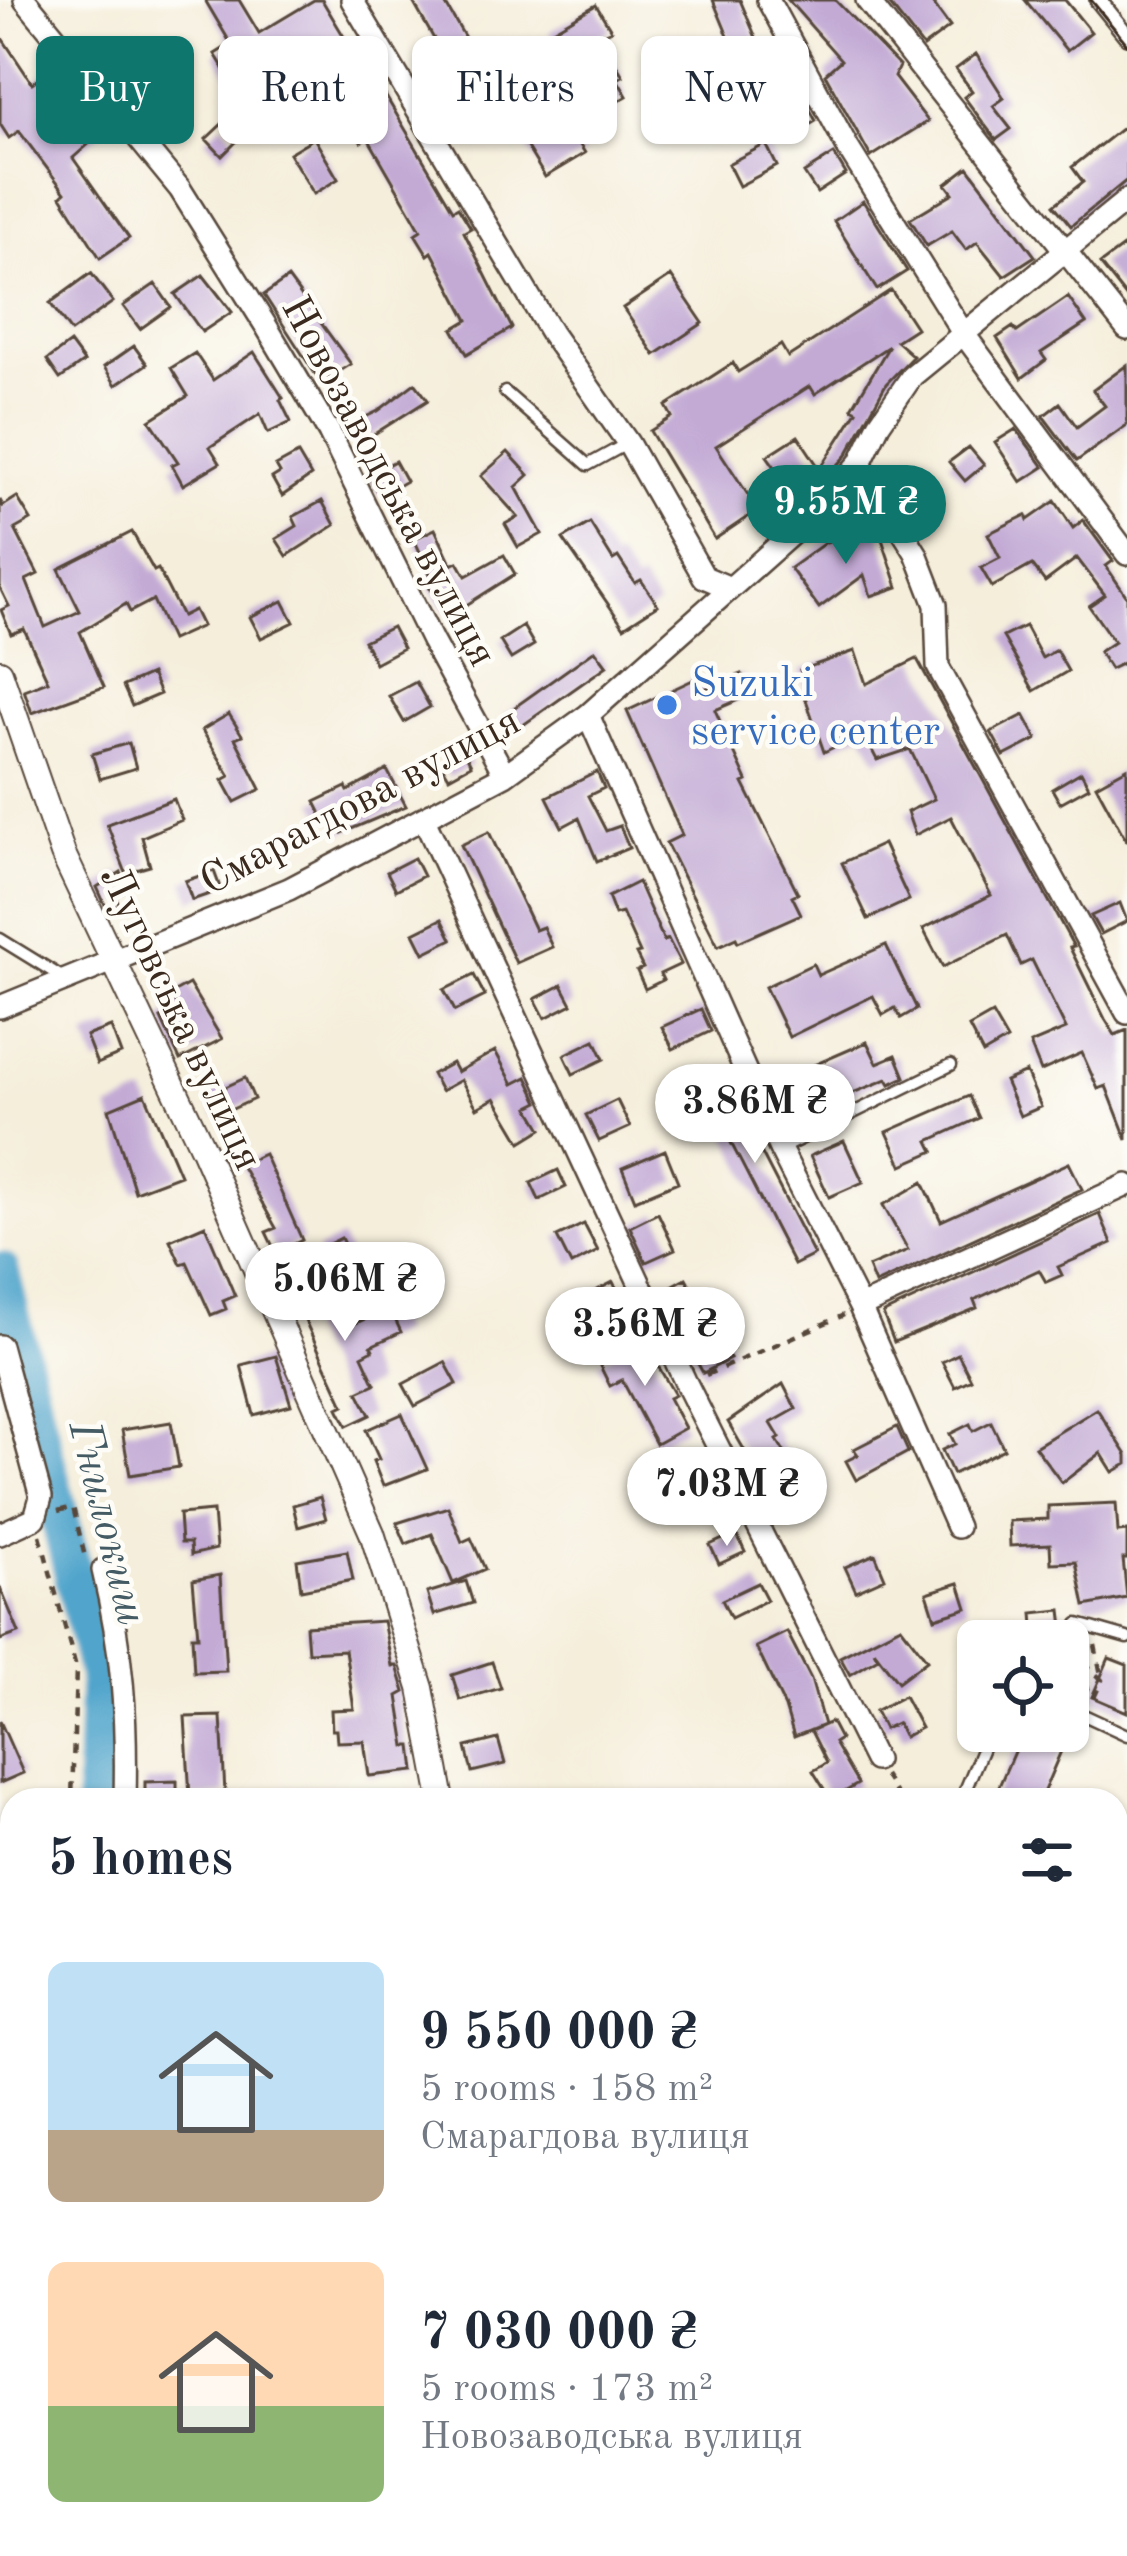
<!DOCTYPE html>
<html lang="en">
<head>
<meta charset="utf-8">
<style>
	:root { --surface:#fff; --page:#f6f6f7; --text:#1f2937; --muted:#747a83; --accent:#0f766e }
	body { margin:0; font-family:"Old Standard TT",serif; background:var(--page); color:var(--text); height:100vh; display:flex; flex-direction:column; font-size:45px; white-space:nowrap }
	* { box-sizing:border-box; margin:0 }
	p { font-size:39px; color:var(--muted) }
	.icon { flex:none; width:66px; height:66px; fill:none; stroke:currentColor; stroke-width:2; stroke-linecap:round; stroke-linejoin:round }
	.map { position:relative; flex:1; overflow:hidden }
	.drawer { position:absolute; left:0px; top:1788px; width:1128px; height:768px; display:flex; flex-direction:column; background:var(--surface); border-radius:36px 36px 0 0; box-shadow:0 3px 9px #0004 }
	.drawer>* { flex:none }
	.guide { position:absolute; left:36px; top:36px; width:1056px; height:108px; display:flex; gap:24px }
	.buttons { position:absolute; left:957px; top:1620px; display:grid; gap:24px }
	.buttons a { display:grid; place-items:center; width:132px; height:132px; border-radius:18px; background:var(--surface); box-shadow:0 3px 9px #0004; font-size:60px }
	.price { position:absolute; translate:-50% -102px; padding:0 27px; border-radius:42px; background:#fff; color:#222; font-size:39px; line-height:78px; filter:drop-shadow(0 3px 6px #0008) }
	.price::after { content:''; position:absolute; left:50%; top:72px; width:36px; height:27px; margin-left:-18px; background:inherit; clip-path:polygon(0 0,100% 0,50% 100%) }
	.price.selected { background:var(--accent); color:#fff }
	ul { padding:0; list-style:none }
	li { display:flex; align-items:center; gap:36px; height:300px; padding:0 48px }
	li span { display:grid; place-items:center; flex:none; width:336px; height:240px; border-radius:18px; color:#555 }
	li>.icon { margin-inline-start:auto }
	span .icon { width:144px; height:144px; fill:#fffc; stroke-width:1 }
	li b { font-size:51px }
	h2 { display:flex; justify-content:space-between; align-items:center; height:144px; padding:0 48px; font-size:51px }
	.pill { padding:0 42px; border-radius:18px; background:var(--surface); box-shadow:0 3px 9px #0004; font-size:42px; line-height:108px }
	.pill.selected { background:var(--accent); color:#fff }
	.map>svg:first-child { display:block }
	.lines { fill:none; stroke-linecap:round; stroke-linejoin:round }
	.river { stroke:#51a5cc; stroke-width:39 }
	.building { fill:#c3aad5 }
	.service-casing { stroke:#57473a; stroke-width:15 }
	.pedestrian-casing { stroke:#57473a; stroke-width:20 }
	.minor-casing { stroke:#57473a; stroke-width:26 }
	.tertiary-casing { stroke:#57473a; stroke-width:28 }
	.path { stroke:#57473a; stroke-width:4.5; stroke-dasharray:9 9; stroke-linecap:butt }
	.service { stroke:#fff; stroke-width:10 }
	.pedestrian { stroke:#fff; stroke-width:15 }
	.minor { stroke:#fff; stroke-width:21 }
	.tertiary { stroke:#fff; stroke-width:24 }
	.tram { stroke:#3b2a1e; stroke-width:3 }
	.shop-dot { fill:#3f7fe0; stroke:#fdfcf7; stroke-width:4.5 }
	.labels { text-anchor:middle; stroke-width:9; stroke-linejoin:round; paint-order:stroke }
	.street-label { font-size:42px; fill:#3b2a1e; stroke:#fdfcf7 }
	.shop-label { font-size:42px; fill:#366cbe; stroke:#fdfcf7; text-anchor:start }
	.water-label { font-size:45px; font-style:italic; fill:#445b64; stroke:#fdfcf7 }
</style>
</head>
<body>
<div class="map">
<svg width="1127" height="2556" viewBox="0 0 1127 2556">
	<rect width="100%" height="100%" fill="#fdfcf7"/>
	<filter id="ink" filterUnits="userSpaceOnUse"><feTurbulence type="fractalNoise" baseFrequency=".00833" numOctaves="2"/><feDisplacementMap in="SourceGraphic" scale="24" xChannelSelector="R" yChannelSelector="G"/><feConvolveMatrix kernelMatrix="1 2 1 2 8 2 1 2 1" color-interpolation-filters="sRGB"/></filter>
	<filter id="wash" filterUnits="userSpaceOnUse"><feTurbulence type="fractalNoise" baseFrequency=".004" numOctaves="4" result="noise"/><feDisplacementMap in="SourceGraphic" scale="48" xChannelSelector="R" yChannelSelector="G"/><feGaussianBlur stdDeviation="2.7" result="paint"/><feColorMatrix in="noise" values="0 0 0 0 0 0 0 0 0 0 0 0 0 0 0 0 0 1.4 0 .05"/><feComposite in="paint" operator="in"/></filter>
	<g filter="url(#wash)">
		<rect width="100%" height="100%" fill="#f5eedb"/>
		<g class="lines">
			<path class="river" d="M0 1271 99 1680 95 1800
				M184 2544 187 2556"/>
		</g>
		<g id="blocks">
			<path class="building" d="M205 0H239L259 33 314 0H322L367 75 332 92 329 86 277 121 267 104 259 108 248 88 239 93 215 54 231 44Z
				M412 0H443L471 48 447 62Z
				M713 0H740L765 59 742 70Z
				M788 0H835L899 66 894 77 928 121 871 157 825 74 841 60Z
				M886 0H930L950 27 923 47Z
				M1025 0H1065L1091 32 1067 51Z
				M596 5 611 30 599 36 623 76 617 79 627 96 570 129 585 153 545 177 508 116 575 76 549 32Z
				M0 35 32 83 48 72 65 94 56 100 77 127 90 117 101 133 73 158 129 238 100 258 61 196 65 192 19 131 9 138 0 124Z
				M976 54 1004 98 993 106 1011 129 996 140 964 97 972 91 956 69Z
				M728 87 739 110 705 126 694 102Z
				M385 95 453 210 458 207 471 228 464 232 512 328 467 354 453 329 468 320 432 252 428 255 415 234 421 230 368 138 361 142 347 118Z
				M774 99 786 119 808 106 816 121 777 144 757 110Z
				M222 124 237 141 222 156 206 139Z
				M1127 124V180L1071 226 1054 205 1083 182 1072 167Z
				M314 138 338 179 314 194 289 153Z
				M766 144 777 166 739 186 728 164Z
				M834 154 846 174 817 193 804 173Z
				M968 167 1035 256 1004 276 977 242 966 250 952 231 927 246 910 219 953 193 946 184Z
				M863 201 907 271 877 290 834 221Z
				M1127 244V298L1100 264Z
				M91 273 113 302 71 332 50 303Z
				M203 275 232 312 202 332 175 294Z
				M671 276 703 323 655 355 623 308Z
				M288 278 351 364 321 383 264 295Z
				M155 284 171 307 140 329 123 306Z
				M891 290 916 328 896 341 913 356 886 384 847 455 805 501 787 513 772 490 785 481 767 456 798 436 820 469 857 411 852 408 889 346 815 394 810 386 716 446 758 510 715 539 650 431 672 417 666 406 733 363 738 372 781 345 788 357Z
				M1068 297 1086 323 1041 353 1046 360 1022 378 997 338 1013 327 1017 332Z
				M70 343 84 362 60 379 47 360Z
				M134 346 147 364 116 385 104 367Z
				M254 352 283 398 280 400 291 422 268 433 260 414 210 447 220 463 183 485 172 465 178 462 150 420 188 396 171 368 195 353 213 380Z
				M1127 365V425L1077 461 1043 416 1060 403 1077 427 1105 406 1093 390Z
				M415 383 428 400 363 441 351 424 378 411Z
				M1016 429 1044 467 1021 482 995 442Z
				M969 447 984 465 965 481 949 462Z
				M508 452 529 475 516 487 542 534 518 547 505 524 518 517 481 476Z
				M298 454 311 476 282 496 272 478 280 473 276 466Z
				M395 461 406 481 380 496 368 475Z
				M17 497 31 520 15 529 38 574 26 580 45 627 80 611 59 569 132 532 154 571 158 569 182 616 194 610 202 626 171 640 153 600 130 612 126 604 80 632 104 687 32 713 24 690 48 681 24 629 11 634 1 610 9 606 0 588V500L3 506Z
				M322 501 335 525 287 556 276 539 297 526 293 517Z
				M1055 501 1073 528 1083 520 1113 561 1106 566 1127 597V661L1110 669 1099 652 1114 642 1089 606 1105 595 1077 558 1045 582 1032 565 992 587 981 568 1000 558 988 534 1026 515 1028 520Z
				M590 523 613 560 618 557 635 583 641 580 658 605 624 627 563 539Z
				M878 527 898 587 871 596 864 575 819 608 790 568 826 542Z
				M435 529 452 565 458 562 466 576 504 555 515 574 449 616 424 580 431 576 414 539Z
				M283 601 294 622 261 638 250 617Z
				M523 626 534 645 511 659 500 641Z
				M1025 626 1042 658 1056 650 1068 671 1034 691 1003 637Z
				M392 627 403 648 375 663 364 641Z
				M595 650 607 666 516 730 505 714Z
				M855 651 866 684 917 659 1074 947 1070 948 1105 1019 1115 1035 1127 1030V1140L1106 1086 1098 1089 1082 1053 1041 1071 1030 1044 1066 1029 1032 960 1021 965 1007 935 943 967 923 929 991 895 951 817 915 835 907 812 934 799 910 749 877 760 863 733 824 752 803 691 806 689 800 670Z
				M151 674 160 694 132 706 123 686Z
				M742 674 750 695 715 710 747 781 743 783 798 893 792 896 801 914 738 942 736 938 718 946 666 843 682 835 627 711 697 678 702 690Z
				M416 682 430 707 404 722 389 696Z
				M229 714 242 735 235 738 261 789 235 802 223 780 230 776 202 730Z
				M1024 715 1037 739 1004 756 991 732Z
				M129 743 136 768 100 779 92 754Z
				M463 749 471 765 449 777 440 762Z
				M1127 768V842L1096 785Z
				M387 770 406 806 342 833 333 814 323 818 315 802 346 787 348 791Z
				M597 772 604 788 588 796 606 831 620 826 629 848 597 861 579 818 562 827 547 797Z
				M1081 772 1089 787 1060 803 1052 789Z
				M174 799 182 820 142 837 150 866 126 873 107 824Z
				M489 832 535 930 543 927 552 947 516 963 461 845Z
				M883 844 909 900 868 919 842 863Z
				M414 858 423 876 396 890 387 872Z
				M214 871 221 890 192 900 185 881Z
				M121 872 127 890 115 895 119 904 107 909 97 887Z
				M638 882 664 941 668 939 681 964 660 974 663 980 645 989 637 971 643 968 636 954 640 953 622 913 615 915 608 897Z
				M1120 903 1127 921 1101 934 1091 916Z
				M442 919 452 939 424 953 414 933Z
				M886 945 917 1009 901 1018 895 1008 883 1015 873 996 789 1037 765 987 813 964 818 975Z
				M474 975 485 996 455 1011 444 990Z
				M189 984 222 1039 180 1060 161 1018 179 1009 171 994Z
				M562 985 572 1004 545 1018 535 999Z
				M701 1009 711 1031 673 1049 662 1027Z
				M992 1014 1007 1040 983 1054 969 1027Z
				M111 1027 121 1054 97 1064 86 1036Z
				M595 1040 604 1059 573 1074 564 1055Z
				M867 1042 877 1063 896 1055 905 1077 890 1084 887 1079 801 1114 784 1078Z
				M495 1051 513 1084 527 1077 539 1102 529 1107 542 1129 521 1142 495 1098 477 1108 461 1080 441 1091 432 1074 452 1063 457 1072Z
				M1026 1072 1041 1107 1020 1116 1005 1081Z
				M245 1078 254 1099 215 1117 206 1096Z
				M728 1079 746 1114 742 1115 814 1255 794 1265 726 1133 718 1136 697 1095Z
				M145 1094 180 1175 135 1192 109 1109Z
				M969 1096 979 1118 929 1141 934 1151 902 1165 887 1132Z
				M617 1100 630 1127 599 1141 586 1115Z
				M844 1141 863 1182 829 1197 810 1156Z
				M665 1150 678 1182 635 1200 622 1168Z
				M264 1154 302 1240 276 1253 266 1232 276 1228 241 1165Z
				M1069 1163 1082 1189 875 1284 868 1267 908 1250 883 1205 923 1182 941 1221Z
				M558 1170 566 1187 539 1200 531 1183Z
				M658 1213 675 1249 646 1262 630 1227Z
				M1100 1214 1112 1243 1058 1267 1062 1275 1046 1282 1039 1270 974 1300 977 1308 894 1342 883 1314 886 1312Z
				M584 1224 598 1251 571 1265 557 1237Z
				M205 1225 235 1296 223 1301 226 1309 211 1315 187 1262 181 1264 170 1240Z
				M341 1238 355 1266 331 1278 317 1250Z
				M686 1278 713 1327 719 1324 733 1349 726 1352 730 1359 703 1373 686 1342 692 1339 665 1290Z
				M336 1280 356 1323 390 1308 401 1332 371 1346 373 1350 362 1356 375 1384 358 1392 370 1415 347 1426 338 1408 344 1405 295 1299Z
				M613 1282 624 1304 593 1320 582 1298Z
				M643 1340 675 1395 669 1398 685 1428 656 1444 622 1380 610 1386 598 1362Z
				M958 1354 971 1379 955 1387 942 1362Z
				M276 1356 291 1405 254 1415 241 1365Z
				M445 1362 457 1384 415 1406 403 1384Z
				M783 1384 796 1409 771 1423 780 1438 777 1440 801 1479 773 1496 764 1481 756 1486 742 1461 749 1458 728 1422Z
				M1097 1409 1127 1455V1464L1113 1472 1101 1453 1062 1483 1035 1447Z
				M402 1414 427 1469 383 1486 373 1461 379 1459 366 1430Z
				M171 1422 179 1467 130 1475 122 1430Z
				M991 1422 1004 1449 953 1474 942 1450 955 1444 950 1434 970 1424 973 1431Z
				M897 1427 908 1452 856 1480 846 1461 858 1455 854 1449Z
				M701 1463 712 1486 681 1501 670 1477Z
				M320 1497 326 1519 298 1527 293 1505Z
				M1116 1503 1118 1532 1127 1531V1559H1123L1127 1598 1085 1606 1076 1562 1051 1563 1050 1544 1010 1546 1009 1521 1048 1519V1506Z
				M448 1507 462 1542 471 1538 485 1569 453 1583 432 1534 406 1544 397 1523Z
				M213 1511 216 1549 191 1555 190 1543H181L179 1514Z
				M736 1533 745 1552 719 1564 710 1545Z
				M347 1551 353 1580 301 1590 297 1560Z
				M875 1554 885 1578 856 1591 845 1567Z
				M220 1575 226 1671 194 1672 192 1636H198L193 1580Z
				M466 1581 473 1603 434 1615 427 1593Z
				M758 1583 767 1600 731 1618 722 1600Z
				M959 1583 967 1608 935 1618 927 1593Z
				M0 1587 19 1633 0 1640Z
				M1061 1610 1064 1635 1035 1639 1033 1613Z
				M383 1621 392 1666H397L405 1692 398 1696 406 1746H412L415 1771 369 1776 364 1741 337 1742 336 1730H332L331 1710 354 1709 345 1650 308 1652 306 1626Z
				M901 1626 927 1660 898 1682 874 1651 878 1658 850 1675 840 1657Z
				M787 1632 811 1679 824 1725 794 1737 785 1707 756 1647Z
				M1109 1658 1127 1665V1712L1092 1697Z
				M492 1662 501 1688 460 1700 452 1675Z
				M1068 1680 1088 1688 1040 1800H993L1023 1731H1068Z
				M904 1696 921 1728 904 1737 897 1723 884 1729 875 1711Z
				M221 1716 225 1794 190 1796 185 1717Z
				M0 1721 23 1773 0 1783Z
				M831 1722 840 1739 834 1743 858 1784 831 1800 813 1771 827 1763 811 1731Z
				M498 1739 505 1764 472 1772 466 1747Z
				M177 1781V1800H145V1782Z"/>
		</g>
	</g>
	<g filter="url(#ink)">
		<use href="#blocks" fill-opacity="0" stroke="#57473a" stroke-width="3"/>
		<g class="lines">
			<defs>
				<path id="service" d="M505 392 588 465 628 443
					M0 939 65 979
					M780 1149 951 1065
					M1078 1624 1127 1638
					M1086 1716 1127 1735
					M961 1800 990 1731
					M1103 2544 1110 2556"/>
				<path id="pedestrian" d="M1098 0 1127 36"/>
				<path id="minor" d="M25 0 180 189 266 326 329 432 432 641 505 775
					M352 0 551 333 628 443 704 577 730 588
					M768 0 848 148 963 333 1127 554
					M867 0 1127 329
					M860 463 916 553 936 605 938 667 1127 1013
					M588 715 780 1149 860 1307 957 1527
					M424 819 685 1381 875 1760
					M0 1007 289 889 505 775 588 715 815 513 860 463 879 424 912 376 1127 200
					M860 1307 1127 1185
					M0 1346 41 1497 35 1518 0 1534
					M103 1570C123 1653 127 1715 125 1800
					M0 1872 12 1896
					M1116 2099 1127 2097
					M0 2159 12 2154
					M1116 2327 1127 2335
					M162 2544 165 2556
					M315 2544 317 2556"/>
				<path id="tertiary" d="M0 672 63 854 203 1149 372 1533 421 1688 442 1800
					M536 2544 538 2556"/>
			</defs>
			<use href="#service" class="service-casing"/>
			<use href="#pedestrian" class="pedestrian-casing"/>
			<use href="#minor" class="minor-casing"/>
			<use href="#tertiary" class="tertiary-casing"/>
			<path class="path" d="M706 1375 844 1315
				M58 1511 73 1507 85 1557
				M40 1535 76 1668 72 1800
				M1095 1645 1102 1680
				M1068 1654 1080 1658 1102 1680 1093 1700
				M884 1775 900 1800
				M201 2544 204 2556"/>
			<use href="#service" class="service"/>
			<use href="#pedestrian" class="pedestrian"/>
			<use href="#minor" class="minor"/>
			<use href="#tertiary" class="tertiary"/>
			<path class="tram" d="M1091 0 1127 44"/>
		</g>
	</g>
	<circle class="shop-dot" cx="667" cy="705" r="12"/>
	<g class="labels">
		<g class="street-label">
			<text transform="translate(391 480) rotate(62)" y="15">Новозаводська вулиця</text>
			<text transform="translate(359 799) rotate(-28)" y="15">Смарагдова вулиця</text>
			<text transform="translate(183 1017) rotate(65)" y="15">Луговська вулиця</text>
		</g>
		<g class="shop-label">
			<text x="691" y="696">Suzuki<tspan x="691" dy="48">service center</tspan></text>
		</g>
		<g class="water-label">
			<text transform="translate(110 1522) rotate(76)" y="16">Гнилокиш</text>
		</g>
	</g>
</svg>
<div class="buttons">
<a><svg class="icon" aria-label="locate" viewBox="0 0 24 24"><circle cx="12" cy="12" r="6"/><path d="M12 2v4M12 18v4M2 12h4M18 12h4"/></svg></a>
</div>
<b class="price selected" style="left:846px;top:567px">9.55M ₴</b>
<b class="price" style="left:755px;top:1166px">3.86M ₴</b>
<b class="price" style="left:345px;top:1344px">5.06M ₴</b>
<b class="price" style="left:645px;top:1389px">3.56M ₴</b>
<b class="price" style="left:727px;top:1549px">7.03M ₴</b>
<div class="guide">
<a class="pill selected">Buy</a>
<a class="pill">Rent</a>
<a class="pill">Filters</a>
<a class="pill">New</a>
</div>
<section class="drawer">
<h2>5 homes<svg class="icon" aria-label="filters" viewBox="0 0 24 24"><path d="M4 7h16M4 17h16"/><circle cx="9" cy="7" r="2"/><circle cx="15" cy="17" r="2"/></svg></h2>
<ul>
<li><span style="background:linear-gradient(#bfe0f5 70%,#b9a48a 0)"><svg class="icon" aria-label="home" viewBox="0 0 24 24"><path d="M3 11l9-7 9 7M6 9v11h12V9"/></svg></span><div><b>9 550 000 ₴</b><p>5 rooms · 158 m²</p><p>Смарагдова вулиця</p></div></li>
<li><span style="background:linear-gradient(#ffd9b3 60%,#8fb573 0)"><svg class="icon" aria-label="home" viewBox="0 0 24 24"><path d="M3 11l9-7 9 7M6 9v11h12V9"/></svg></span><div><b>7 030 000 ₴</b><p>5 rooms · 173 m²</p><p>Новозаводська вулиця</p></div></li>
</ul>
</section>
</div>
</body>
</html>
